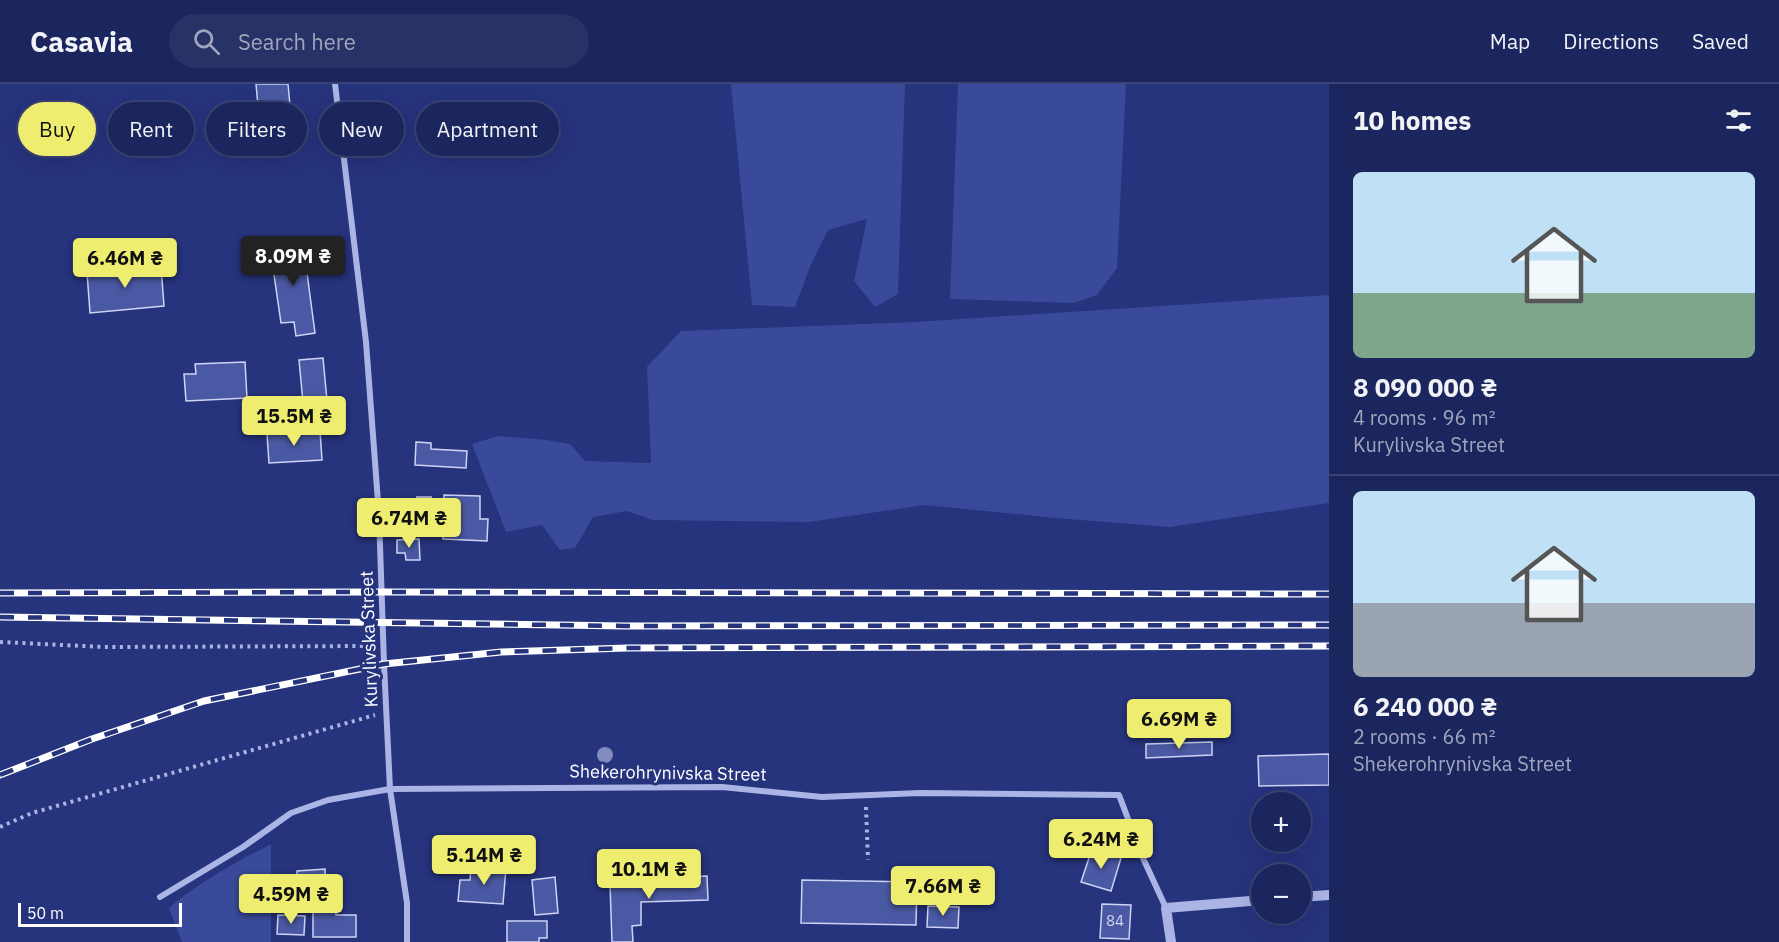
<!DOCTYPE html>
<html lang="en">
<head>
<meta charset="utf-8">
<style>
	:root { --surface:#1c265e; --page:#293267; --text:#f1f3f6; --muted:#a0a5bc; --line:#3a4373; --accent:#eeed6f }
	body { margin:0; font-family:"IBM Plex Sans",sans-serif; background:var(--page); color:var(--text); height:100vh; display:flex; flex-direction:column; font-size:22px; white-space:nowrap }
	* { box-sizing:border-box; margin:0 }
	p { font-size:20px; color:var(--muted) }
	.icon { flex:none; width:33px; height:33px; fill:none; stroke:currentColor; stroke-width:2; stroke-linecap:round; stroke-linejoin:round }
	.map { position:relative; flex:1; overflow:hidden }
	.sheet { display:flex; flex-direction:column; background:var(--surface); width:450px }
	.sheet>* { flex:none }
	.guide { position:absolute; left:18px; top:18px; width:570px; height:54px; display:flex; gap:12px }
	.buttons { position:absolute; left:1251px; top:708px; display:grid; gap:12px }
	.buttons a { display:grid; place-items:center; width:60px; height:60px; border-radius:50%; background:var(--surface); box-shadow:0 6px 24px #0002,0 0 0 2px var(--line); font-size:30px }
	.scale { position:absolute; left:18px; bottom:15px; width:164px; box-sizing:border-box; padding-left:6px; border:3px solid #fff; border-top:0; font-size:16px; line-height:21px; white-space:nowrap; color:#fff; -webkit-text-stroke:4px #26337d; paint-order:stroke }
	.price { position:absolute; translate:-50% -51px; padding:0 14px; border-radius:6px; background:var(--accent); color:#111; font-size:20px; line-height:39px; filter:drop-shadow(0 2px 3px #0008) }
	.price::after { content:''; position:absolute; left:50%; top:36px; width:18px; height:14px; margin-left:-9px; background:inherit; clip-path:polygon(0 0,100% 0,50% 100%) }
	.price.active { background:#222; color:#fff }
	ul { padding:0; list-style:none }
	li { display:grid; align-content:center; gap:12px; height:318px; padding:0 24px }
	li+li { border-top:2px solid var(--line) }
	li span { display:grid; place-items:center; height:186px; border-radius:9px; color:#555 }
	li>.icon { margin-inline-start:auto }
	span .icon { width:108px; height:108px; fill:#fffc; stroke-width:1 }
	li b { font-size:26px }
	h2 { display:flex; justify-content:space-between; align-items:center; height:72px; padding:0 24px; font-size:26px }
	.chip { padding:0 21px; border-radius:27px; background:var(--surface); box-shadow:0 6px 24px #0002,0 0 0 2px var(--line); font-size:21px; line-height:54px }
	.chip.active { background:var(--accent); color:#111 }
	header { display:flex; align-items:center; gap:36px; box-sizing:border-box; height:84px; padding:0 30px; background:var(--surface); border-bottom:2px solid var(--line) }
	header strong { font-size:28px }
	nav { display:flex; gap:33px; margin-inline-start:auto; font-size:21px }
	.search { width:420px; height:54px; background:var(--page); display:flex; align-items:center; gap:15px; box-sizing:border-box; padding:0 21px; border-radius:33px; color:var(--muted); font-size:22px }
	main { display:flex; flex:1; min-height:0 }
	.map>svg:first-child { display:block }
	.green { fill:#394a9a }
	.building { fill:#4a59a3; stroke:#cdd4f4; stroke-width:1.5 }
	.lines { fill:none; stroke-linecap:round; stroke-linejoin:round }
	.path { stroke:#aab5e5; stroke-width:4; stroke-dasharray:3 4.5; stroke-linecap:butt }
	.minor { stroke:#aab5e5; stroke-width:6 }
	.tertiary { stroke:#aab5e5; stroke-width:10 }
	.rail-casing { stroke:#fff; stroke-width:7 }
	.rail { stroke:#26337d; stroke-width:4.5; stroke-dasharray:14; stroke-linecap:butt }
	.tree { fill:#828cbe }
	.labels { text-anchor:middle; stroke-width:6; stroke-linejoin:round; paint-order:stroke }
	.number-label { font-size:15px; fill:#d2d6e8 }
	.street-label { font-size:18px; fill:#fff; stroke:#26337d }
</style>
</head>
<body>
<header>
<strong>Casavia</strong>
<div class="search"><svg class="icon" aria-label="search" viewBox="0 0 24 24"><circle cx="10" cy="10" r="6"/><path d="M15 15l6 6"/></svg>Search here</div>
<nav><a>Map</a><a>Directions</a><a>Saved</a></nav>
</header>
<main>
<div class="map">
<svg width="1329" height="858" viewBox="0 0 1329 858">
	<rect width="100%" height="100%" fill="#26337d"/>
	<path class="green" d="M731 0H905L898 210 875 223 854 197 867 135 828 146 811 180 795 223 752 221Z
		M958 0H1126L1117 184 1097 211 1074 219 950 215Z
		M1329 211V419L1170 443 1055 434 925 421 809 438 653 436 627 427 593 433 575 464 560 466 542 441 506 448 472 360 498 352 547 356 570 360 585 377 651 379 647 283 681 247 915 238Z
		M271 760V858H182L169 824C199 798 236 778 271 760Z"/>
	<path class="building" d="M256 0H288L294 64 262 67Z
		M303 159 315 249 296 252 294 238 281 239 270 163Z
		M161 182 164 222 90 229 87 188Z
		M323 274 328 327 304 329 299 276Z
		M245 278 247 314 186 317 184 290H196L195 280Z
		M320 347 322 376 269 379 267 350Z
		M416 358 431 359V365L467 367 466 384 415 381Z
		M444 411 480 412V435H488L487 457 443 455Z
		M417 413H431L430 432H417Z
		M419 455 420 476H406L405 469H397V456Z
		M1212 658V671L1146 674V660Z
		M1329 670V701L1259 702 1258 672Z
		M1092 765 1121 774 1111 807 1081 798Z
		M471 781 506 784 503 820 458 817 460 796H470Z
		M325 785 326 807 298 808 297 787Z
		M707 792 708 816 641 818V841L632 842 633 858H612L610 800 631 799 630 795Z
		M555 793 558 829 535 831 532 796Z
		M802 796 917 798 916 841 801 839Z
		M1102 820 1131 821 1129 855 1100 854Z
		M928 822 959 823 958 844 927 843Z
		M313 823H336V831H356V853H313Z
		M278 831 305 832 304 851 277 850Z
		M507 837H547V854H539V858H507Z"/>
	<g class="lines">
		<path class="path" d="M0 558 104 563 372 562
			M866 723 868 776
			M0 743 32 729 375 631"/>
		<path class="minor" d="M335 0 366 258 379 431 384 580 390 705 407 819V858
			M160 813 243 763 291 729 328 716 390 705 722 703 822 713 920 709 1119 711 1142 772 1166 824"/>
		<path class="tertiary" d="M1300 813 1329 811
			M1171 858 1166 824 1262 816"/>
		<defs>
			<path id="rail" d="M0 509 382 508 1329 510
				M0 533 625 542 1329 541
				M0 691 92 655 204 617 384 580 501 568 627 564 1329 562"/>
		</defs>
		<use href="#rail" class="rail-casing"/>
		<use href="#rail" class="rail"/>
	</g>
	<circle class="tree" cx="605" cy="671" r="8"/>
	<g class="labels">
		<g class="number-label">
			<text x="1115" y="842">84</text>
		</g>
		<g class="street-label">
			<text transform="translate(369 555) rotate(-92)" y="6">Kurylivska Street</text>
			<text transform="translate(668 689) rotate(1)" y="6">Shekerohrynivska Street</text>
		</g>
	</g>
</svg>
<div class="buttons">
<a>+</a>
<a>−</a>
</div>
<div class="scale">50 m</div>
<b class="price active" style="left:293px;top:203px">8.09M ₴</b>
<b class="price" style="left:125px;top:205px">6.46M ₴</b>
<b class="price" style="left:294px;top:363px">15.5M ₴</b>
<b class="price" style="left:409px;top:465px">6.74M ₴</b>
<b class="price" style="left:1179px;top:666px">6.69M ₴</b>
<b class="price" style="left:1101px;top:786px">6.24M ₴</b>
<b class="price" style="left:484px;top:802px">5.14M ₴</b>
<b class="price" style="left:649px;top:816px">10.1M ₴</b>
<b class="price" style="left:943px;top:833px">7.66M ₴</b>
<b class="price" style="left:291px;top:841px">4.59M ₴</b>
<div class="guide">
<a class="chip active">Buy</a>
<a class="chip">Rent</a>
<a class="chip">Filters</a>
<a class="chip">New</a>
<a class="chip">Apartment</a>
</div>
</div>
<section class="sheet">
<h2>10 homes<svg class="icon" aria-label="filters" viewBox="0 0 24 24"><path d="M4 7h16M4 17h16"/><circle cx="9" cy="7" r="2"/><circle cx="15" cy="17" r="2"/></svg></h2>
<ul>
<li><span style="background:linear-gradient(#bfe0f5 65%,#7fa58c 0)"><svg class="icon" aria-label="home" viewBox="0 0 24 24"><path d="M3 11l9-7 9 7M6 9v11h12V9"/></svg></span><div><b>8 090 000 ₴</b><p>4 rooms · 96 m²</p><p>Kurylivska Street</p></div></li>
<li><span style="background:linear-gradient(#bfe0f5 60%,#9aa5b1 0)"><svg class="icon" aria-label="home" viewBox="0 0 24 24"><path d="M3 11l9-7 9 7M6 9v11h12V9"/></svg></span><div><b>6 240 000 ₴</b><p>2 rooms · 66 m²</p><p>Shekerohrynivska Street</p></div></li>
</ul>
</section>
</main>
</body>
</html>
